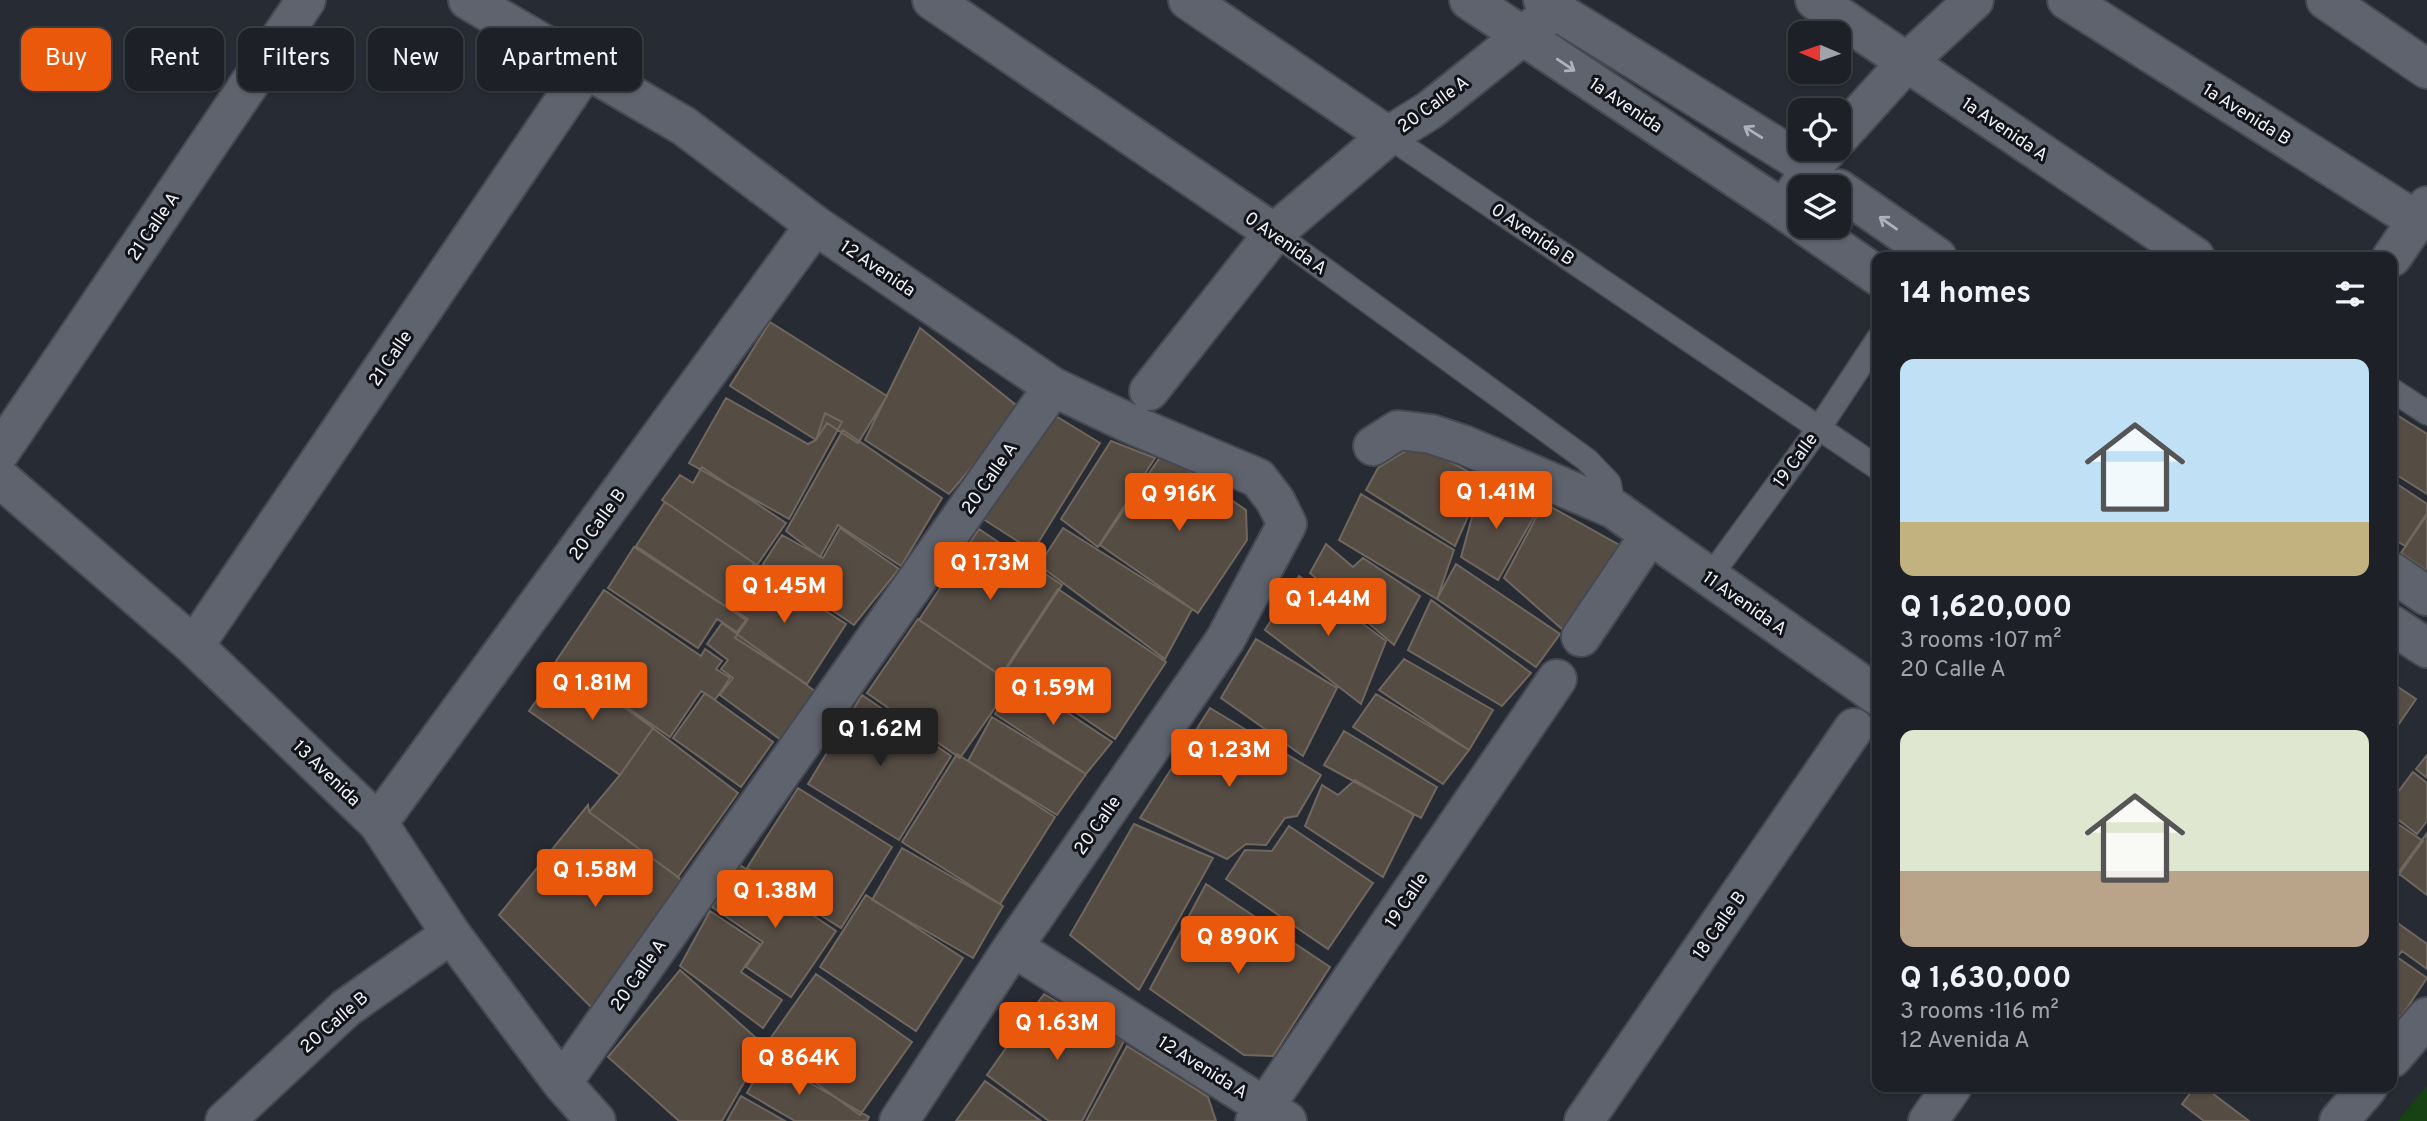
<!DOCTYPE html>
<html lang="en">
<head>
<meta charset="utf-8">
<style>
	:root { --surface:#1d2027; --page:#25282f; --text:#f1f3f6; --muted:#a0a3a7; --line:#3b3e44; --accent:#ea580c }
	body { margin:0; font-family:Overpass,sans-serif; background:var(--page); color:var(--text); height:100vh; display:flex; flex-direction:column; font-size:26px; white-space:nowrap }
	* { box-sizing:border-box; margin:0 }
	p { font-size:23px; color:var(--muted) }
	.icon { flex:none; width:38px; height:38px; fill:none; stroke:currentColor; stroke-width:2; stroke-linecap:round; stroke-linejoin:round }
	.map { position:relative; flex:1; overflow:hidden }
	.drawer { position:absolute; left:1872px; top:252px; width:525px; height:840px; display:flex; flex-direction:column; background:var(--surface); border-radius:14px; box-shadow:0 2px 5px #0004,0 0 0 2px var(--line) }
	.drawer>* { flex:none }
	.banner { position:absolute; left:21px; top:28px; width:665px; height:63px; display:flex; gap:14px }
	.needle { width:46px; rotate:272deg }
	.tools { position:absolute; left:1788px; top:21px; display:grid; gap:14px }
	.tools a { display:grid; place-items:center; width:63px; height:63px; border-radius:14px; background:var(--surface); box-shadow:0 2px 5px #0004,0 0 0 2px var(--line); font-size:35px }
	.price { position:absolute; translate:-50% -60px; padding:0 16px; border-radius:7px; background:var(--accent); color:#fff; font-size:23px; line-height:46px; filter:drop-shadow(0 2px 4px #0008) }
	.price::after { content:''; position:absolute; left:50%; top:42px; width:21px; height:16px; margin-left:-10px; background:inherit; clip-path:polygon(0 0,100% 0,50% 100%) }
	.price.active { background:#222; color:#fff }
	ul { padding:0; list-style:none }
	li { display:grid; align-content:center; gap:14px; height:371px; padding:0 28px }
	li span { display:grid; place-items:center; height:217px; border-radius:14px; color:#555 }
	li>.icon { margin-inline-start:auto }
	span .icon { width:126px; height:126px; fill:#fffc; stroke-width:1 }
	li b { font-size:30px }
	h2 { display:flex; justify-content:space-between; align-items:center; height:84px; padding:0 28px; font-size:30px }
	.pill { padding:0 24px; border-radius:14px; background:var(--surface); box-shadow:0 2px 5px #0004,0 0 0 2px var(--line); font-size:24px; line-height:63px }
	.pill.active { background:var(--accent); color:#fff }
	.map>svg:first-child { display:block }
	.green { fill:#184114 }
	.building { fill:#554c44; stroke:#70675e; stroke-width:2 }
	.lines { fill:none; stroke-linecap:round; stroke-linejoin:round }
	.lane-casing { stroke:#464951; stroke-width:26 }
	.street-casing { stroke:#464951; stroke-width:42 }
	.secondary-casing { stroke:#464951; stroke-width:42 }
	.lane { stroke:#5f636d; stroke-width:23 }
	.street { stroke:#5f636d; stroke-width:38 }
	.secondary { stroke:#5f636d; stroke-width:38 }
	.oneway { stroke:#afb2ba }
	.labels { text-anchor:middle; stroke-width:6; stroke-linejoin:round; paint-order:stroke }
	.street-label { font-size:18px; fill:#f0f2f9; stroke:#121318 }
</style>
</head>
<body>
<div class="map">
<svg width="2427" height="1121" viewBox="0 0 2427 1121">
	<rect width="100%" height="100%" fill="#272b34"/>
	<path class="green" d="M2427 1086V1121H2397Z"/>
	<path class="building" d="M770 322 887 396 858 443 827 423 816 440 730 386Z
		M920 328 1021 409 949 494 865 440Z
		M726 398 808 444 816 440 825 413 842 422 789 519 689 463Z
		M1046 410 1100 443 1033 551 980 517Z
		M2392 412 2427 434V494L2392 472Z
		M843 430 942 498 901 566 838 525 820 557 786 531Z
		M1111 441 1155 458 1098 547 1061 519Z
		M1417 444 1484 480 1455 546 1366 490 1378 468Z
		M1163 453 1246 510 1247 540 1198 613 1100 545Z
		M702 467 786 523 757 565 662 500 680 475 693 483Z
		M2394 482 2427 504V513L2405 546 2392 538Z
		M1480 488 1539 508 1498 580 1461 557Z
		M1361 494 1454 550 1437 599 1339 540Z
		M665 502 754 563 725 606 636 546Z
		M1544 503 1632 552 1562 629 1504 578Z
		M2427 515V571L2401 553Z
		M840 528 899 569 854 625 763 564 782 535 823 558Z
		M1063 528 1192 609 1165 659 1039 565Z
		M979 529 1062 585 1002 676 919 620Z
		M1326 544 1353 567 1363 558 1420 596 1394 645 1310 573Z
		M634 547 746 620 737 632 717 619 698 648 608 588Z
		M1456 564 1560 634 1536 667 1437 599Z
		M754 565 846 624 807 684 735 638 748 619 728 606Z
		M1299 576 1386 641 1361 704 1265 630Z
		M1058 589 1166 662 1115 739 1007 666Z
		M604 590 701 656 705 649 722 661 716 669 730 678 715 700 701 691 670 737 593 684 586 695 550 670Z
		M1431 600 1531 673 1502 706 1408 650Z
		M918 619 1004 678 1009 671 1017 676 960 758 867 693Z
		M722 623 816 692 781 740 720 695 733 678 721 669 728 660 707 644Z
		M1256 639 1337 688 1303 756 1221 698Z
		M1404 659 1493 710 1469 750 1379 690Z
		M556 673 586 695 593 685 653 728 620 775 529 711Z
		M1018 680 1112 742 1086 774 995 714Z
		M2392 683 2416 699 2392 734Z
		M705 693 773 742 741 787 673 738Z
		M1376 694 1469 750 1443 784 1353 727Z
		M862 695 951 756 899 840 808 784Z
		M1210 708 1321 775 1297 816 1285 818 1266 845 1246 844 1227 859 1140 818Z
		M992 717 1086 774 1057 815 968 761Z
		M653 728 738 793 678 877 589 812 620 775Z
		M1344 731 1437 787 1421 818 1324 765Z
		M957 754 1055 817 1000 904 902 842Z
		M2427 755V778L2416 769Z
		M2413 772 2427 783V821L2417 834 2392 815V800Z
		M1355 780 1414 815 1383 877 1305 826 1322 785 1338 795Z
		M798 788 892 847 841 928 747 868Z
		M588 805 589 812 678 877 691 891 601 1017 499 915Z
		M2392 820 2423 841 2392 884Z
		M1134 824 1213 858 1139 990 1070 935Z
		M1289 826 1373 883 1328 949 1226 879 1245 850 1272 851Z
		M2427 833V895L2398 873Z
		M902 848 1003 906 973 958 872 900Z
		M740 865 836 931 791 997 746 967 763 942 712 907Z
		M1206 884 1330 967 1273 1056 1244 1055 1150 989Z
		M866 895 963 958 916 1031 820 967Z
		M710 911 760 944 741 972 782 1000 763 1028 680 966Z
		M2392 919 2427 944V969L2402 951 2397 957 2427 978 2401 1017 2392 1011Z
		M680 970 765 1046 722 1121H679L608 1057Z
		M816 974 912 1042 860 1115 765 1046Z
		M1044 994 1124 1041 1082 1121H1049L987 1075Z
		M1127 1046 1208 1097 1216 1121H1086Z
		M767 1058 869 1117 867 1121H795L747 1093Z
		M985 1081 1041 1121H956Z
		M2195 1087H2204L2249 1121H2204L2182 1104Z
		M741 1096 785 1121H727Z"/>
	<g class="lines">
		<defs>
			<path id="lane" d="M1388 136 1878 468
				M1274 233 1587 460 1609 483 1614 509
				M2392 390 2427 413
				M1709 578 1819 428 1878 339"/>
			<path id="street" d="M468 0 684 126 815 225 1053 387 1133 425 1258 478 1275 500 1287 524 1225 640 1013 947 899 1121
				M932 0 1274 233
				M1188 0 1388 136
				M1469 0 1784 210
				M1543 0 1555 10 1811 168
				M1815 0 2195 257
				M2067 0 2417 221
				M2326 0 2427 69
				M2392 257 2427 206
				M1149 391 1274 233 1388 136 1430 110 1555 10
				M1373 446 1398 430 1431 434 1464 445 1614 509 1878 696
				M0 452 306 0
				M0 478 194 646 378 823 451 934 562 1083 596 1121
				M1581 637 1649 536
				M194 646 586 69
				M378 823 815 225
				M1013 947 1287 1121
				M2392 1058 2427 1017
				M562 1083 1053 387
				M225 1121 346 1008 451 934
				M1255 1121 1557 679
				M1584 1121 1854 728
				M1928 1121 1952 1087
				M2339 1121 2368 1087"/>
			<path id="secondary" d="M1839 137 1907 62 1974 0
				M1839 189 1937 257
				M1801 222 1784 210 1811 168 1828 149
				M1806 226 1878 276
				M2392 572 2427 596
				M2392 625 2427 648"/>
		</defs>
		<use href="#lane" class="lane-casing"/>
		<use href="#street" class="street-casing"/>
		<use href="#secondary" class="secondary-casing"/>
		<use href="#lane" class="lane"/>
		<use href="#street" class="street"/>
		<use href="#secondary" class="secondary"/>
	</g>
	<defs><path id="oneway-shaft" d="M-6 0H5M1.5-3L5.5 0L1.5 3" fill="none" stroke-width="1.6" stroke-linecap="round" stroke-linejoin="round" transform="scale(1.75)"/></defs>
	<g class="oneway">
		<use href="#oneway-shaft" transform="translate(1566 65) rotate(34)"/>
		<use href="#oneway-shaft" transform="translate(1753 132) rotate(-148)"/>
		<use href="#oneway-shaft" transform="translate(1888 223) rotate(-145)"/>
	</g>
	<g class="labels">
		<g class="street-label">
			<text transform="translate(1433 104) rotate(-36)" y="6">20 Calle A</text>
			<text transform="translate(1626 105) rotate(34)" y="6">1a Avenida</text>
			<text transform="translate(2247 114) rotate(32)" y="6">1a Avenida B</text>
			<text transform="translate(2005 129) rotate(34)" y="6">1a Avenida A</text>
			<text transform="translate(153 226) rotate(-56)" y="6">21 Calle A</text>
			<text transform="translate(1533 234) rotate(34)" y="6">0 Avenida B</text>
			<text transform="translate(1286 243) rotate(35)" y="6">0 Avenida A</text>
			<text transform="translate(878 268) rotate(34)" y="6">12 Avenida</text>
			<text transform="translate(390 358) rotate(-56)" y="6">21 Calle</text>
			<text transform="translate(1795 460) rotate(-54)" y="6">19 Calle</text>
			<text transform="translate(989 478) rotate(-55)" y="6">20 Calle A</text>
			<text transform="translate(597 524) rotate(-54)" y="6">20 Calle B</text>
			<text transform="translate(1745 603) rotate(35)" y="6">11 Avenida A</text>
			<text transform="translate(327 773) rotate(44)" y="6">13 Avenida</text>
			<text transform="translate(1097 825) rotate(-55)" y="6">20 Calle</text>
			<text transform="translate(1406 900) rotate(-56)" y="6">19 Calle</text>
			<text transform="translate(1719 925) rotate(-55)" y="6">18 Calle B</text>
			<text transform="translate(638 975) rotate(-55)" y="6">20 Calle A</text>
			<text transform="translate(334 1022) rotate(-41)" y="6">20 Calle B</text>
			<text transform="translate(1203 1067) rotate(32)" y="6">12 Avenida A</text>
		</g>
	</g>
</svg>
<div class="tools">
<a><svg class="needle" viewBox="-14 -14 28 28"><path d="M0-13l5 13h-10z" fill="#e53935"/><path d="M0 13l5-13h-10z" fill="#a0a3a7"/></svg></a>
<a><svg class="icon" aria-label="locate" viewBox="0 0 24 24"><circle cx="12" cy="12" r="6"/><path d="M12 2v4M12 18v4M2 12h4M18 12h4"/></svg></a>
<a><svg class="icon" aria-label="layers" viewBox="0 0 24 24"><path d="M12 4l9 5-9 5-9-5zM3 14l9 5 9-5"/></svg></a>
</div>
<b class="price" style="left:1496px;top:531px">Q 1.41M</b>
<b class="price" style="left:1179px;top:533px">Q 916K</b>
<b class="price" style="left:990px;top:602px">Q 1.73M</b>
<b class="price" style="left:784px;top:625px">Q 1.45M</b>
<b class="price" style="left:1328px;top:638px">Q 1.44M</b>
<b class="price" style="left:592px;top:722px">Q 1.81M</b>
<b class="price" style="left:1053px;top:727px">Q 1.59M</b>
<b class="price active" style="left:880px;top:768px">Q 1.62M</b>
<b class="price" style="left:1229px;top:789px">Q 1.23M</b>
<b class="price" style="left:595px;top:909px">Q 1.58M</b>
<b class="price" style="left:775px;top:930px">Q 1.38M</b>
<b class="price" style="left:1238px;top:976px">Q 890K</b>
<b class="price" style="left:1057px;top:1062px">Q 1.63M</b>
<b class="price" style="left:799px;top:1097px">Q 864K</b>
<div class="banner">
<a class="pill active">Buy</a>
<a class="pill">Rent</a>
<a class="pill">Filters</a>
<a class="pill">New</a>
<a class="pill">Apartment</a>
</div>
<section class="drawer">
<h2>14 homes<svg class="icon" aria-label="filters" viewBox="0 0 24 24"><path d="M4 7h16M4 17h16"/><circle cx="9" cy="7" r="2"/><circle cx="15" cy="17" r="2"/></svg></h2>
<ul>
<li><span style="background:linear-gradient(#bfe0f5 75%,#c2b280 0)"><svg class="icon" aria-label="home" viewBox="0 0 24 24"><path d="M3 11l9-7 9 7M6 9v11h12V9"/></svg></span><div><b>Q 1,620,000</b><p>3 rooms · 107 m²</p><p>20 Calle A</p></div></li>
<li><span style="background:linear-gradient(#dfe7d0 65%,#b9a48a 0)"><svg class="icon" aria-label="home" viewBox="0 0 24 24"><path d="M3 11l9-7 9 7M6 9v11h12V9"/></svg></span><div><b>Q 1,630,000</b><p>3 rooms · 116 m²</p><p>12 Avenida A</p></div></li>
</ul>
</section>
</div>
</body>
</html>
